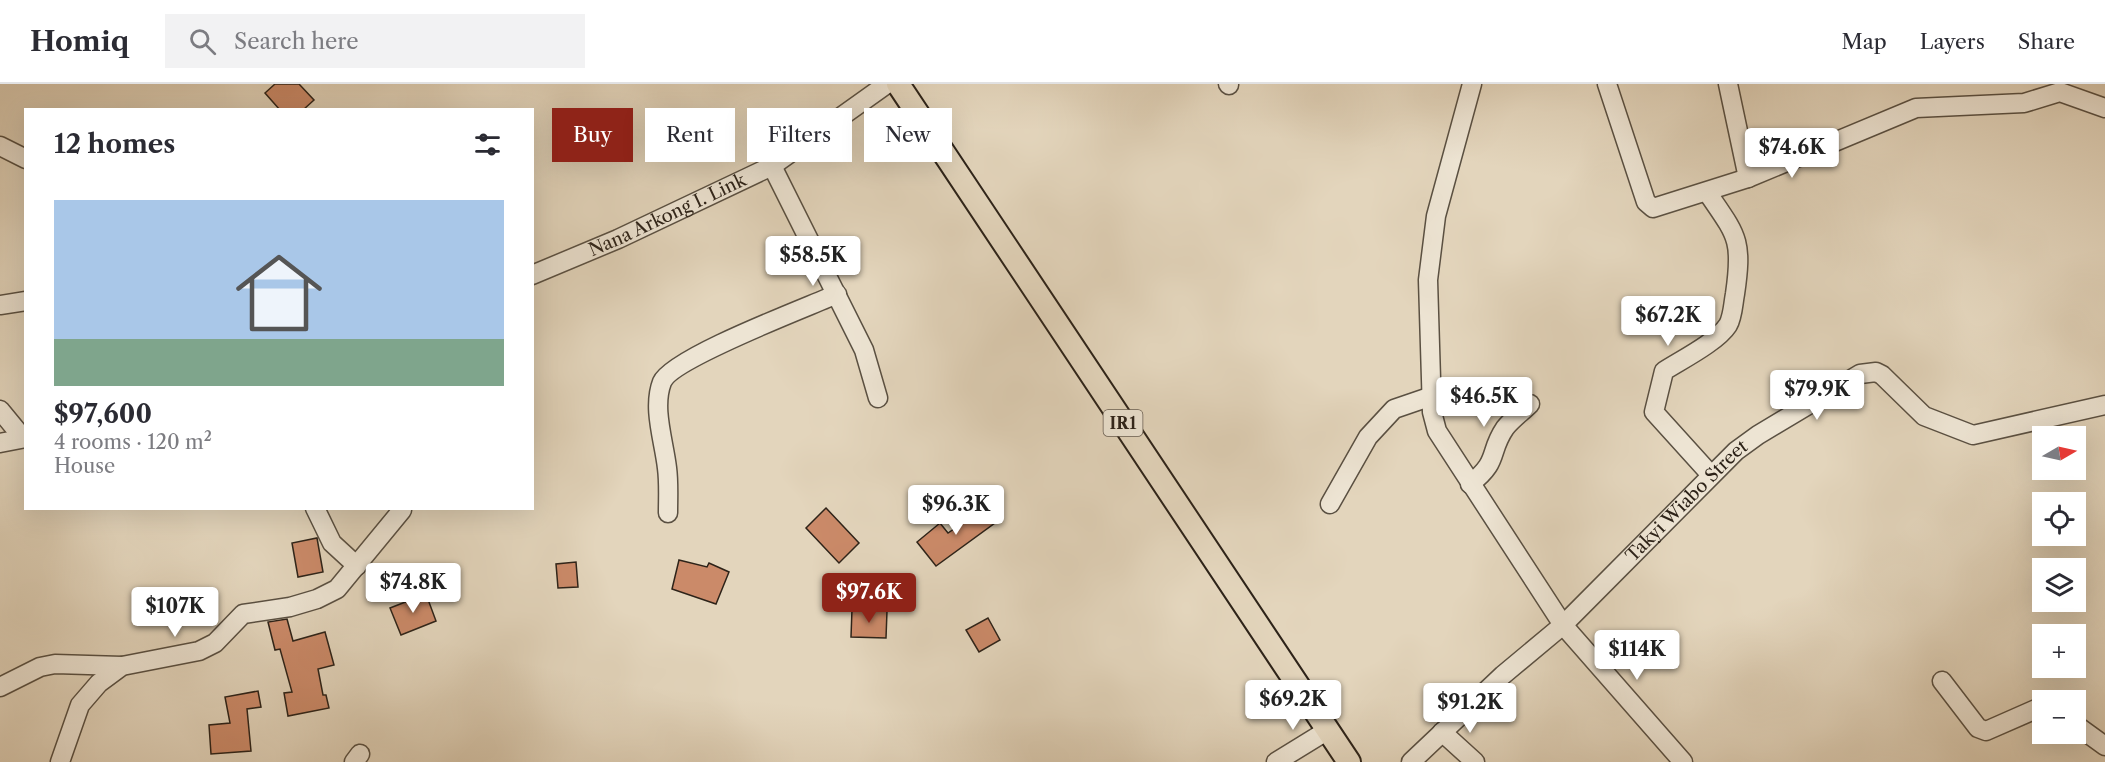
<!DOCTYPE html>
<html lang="en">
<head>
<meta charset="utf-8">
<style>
	:root { --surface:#fff; --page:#f2f2f3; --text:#2b2b33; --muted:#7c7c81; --line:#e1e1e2; --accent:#8f2418 }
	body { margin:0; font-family:"Libre Caslon Text",serif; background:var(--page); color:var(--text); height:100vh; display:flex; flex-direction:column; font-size:22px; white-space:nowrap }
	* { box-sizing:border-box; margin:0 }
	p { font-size:20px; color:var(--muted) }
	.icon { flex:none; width:33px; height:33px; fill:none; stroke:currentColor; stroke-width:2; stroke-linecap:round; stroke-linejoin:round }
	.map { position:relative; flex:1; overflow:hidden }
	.panel { position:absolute; left:24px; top:24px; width:510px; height:402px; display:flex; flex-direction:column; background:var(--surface); border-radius:0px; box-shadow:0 6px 24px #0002 }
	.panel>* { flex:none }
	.guide { position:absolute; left:552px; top:24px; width:570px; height:54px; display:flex; gap:12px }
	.needle { width:39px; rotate:81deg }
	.tools { position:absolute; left:2032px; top:342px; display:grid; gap:12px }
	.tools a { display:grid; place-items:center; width:54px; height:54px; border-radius:0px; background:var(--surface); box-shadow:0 6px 24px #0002; font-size:30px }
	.price { position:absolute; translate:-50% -51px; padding:0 14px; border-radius:6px; background:#fff; color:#222; font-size:20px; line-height:39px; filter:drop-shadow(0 2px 3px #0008) }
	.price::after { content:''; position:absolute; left:50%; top:36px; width:18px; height:14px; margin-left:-9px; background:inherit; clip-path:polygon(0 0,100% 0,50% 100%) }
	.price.active { background:var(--accent); color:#fff }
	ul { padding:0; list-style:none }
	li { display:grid; align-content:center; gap:12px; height:318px; padding:0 30px }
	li+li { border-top:2px solid var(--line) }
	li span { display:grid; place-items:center; height:186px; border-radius:0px; color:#555 }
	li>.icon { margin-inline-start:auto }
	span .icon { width:108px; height:108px; fill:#fffc; stroke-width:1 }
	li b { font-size:26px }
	h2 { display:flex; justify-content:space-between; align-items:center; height:72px; padding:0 30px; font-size:26px }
	.pill { padding:0 21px; border-radius:0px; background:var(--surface); box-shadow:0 6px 24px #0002; font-size:21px; line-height:54px }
	.pill.active { background:var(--accent); color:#fff }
	header { display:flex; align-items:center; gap:36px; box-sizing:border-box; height:84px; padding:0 30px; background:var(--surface); border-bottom:2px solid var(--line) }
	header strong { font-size:28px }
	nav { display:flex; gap:33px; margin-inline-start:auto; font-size:21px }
	.search { width:420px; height:54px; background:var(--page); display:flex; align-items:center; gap:15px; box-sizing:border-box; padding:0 21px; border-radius:0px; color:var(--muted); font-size:22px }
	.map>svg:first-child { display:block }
	.building { fill:#cb8a69; stroke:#2d2319; stroke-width:1.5 }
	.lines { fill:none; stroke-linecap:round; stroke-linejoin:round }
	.minor-casing { stroke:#5a5042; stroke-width:21 }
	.major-casing { stroke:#2d2319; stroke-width:26 }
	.minor { stroke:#ede4d3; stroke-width:18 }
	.major { stroke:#e3d5bc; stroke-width:22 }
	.labels { text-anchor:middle; stroke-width:5; stroke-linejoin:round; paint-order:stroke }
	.shield { fill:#ede4d3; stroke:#675d51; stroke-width:1.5 }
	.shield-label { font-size:16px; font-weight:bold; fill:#2d2319 }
	.street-label { font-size:18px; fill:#2d2319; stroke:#ede4d3 }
</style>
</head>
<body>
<header>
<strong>Homiq</strong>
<div class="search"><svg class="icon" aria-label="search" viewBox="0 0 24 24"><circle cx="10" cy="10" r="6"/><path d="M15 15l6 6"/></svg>Search here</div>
<nav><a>Map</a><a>Layers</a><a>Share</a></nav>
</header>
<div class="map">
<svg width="2105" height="678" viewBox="0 0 2105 678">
	<rect width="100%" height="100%" fill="#e3d5bc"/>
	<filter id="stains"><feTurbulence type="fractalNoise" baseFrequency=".00333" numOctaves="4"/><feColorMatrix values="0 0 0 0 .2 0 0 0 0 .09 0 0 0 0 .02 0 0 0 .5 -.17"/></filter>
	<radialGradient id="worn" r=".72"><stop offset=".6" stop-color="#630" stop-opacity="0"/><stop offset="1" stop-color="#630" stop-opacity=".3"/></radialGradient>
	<path class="building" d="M275 0H299L314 16 303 26H280L265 9Z
		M989 421 999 436 936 482 917 458 940 439 948 449Z
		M826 424 859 459 839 479 806 444Z
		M317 454 323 488 298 493 292 459Z
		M679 476 707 483 709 479 729 488 716 520 672 505Z
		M576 478 578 503 558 504 556 480Z
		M426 510 436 537 401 551 390 524Z
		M852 525 887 527 886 554 851 553Z
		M988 534 1000 556 979 568 966 546Z
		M287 535 293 557 325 548 334 581 318 585 323 611H326L329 624 288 632 284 609 292 608 280 565 275 566 268 538Z
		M258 607 261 623 247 625 251 667 211 670 209 641 230 639 225 613Z"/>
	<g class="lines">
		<defs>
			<g id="minor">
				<path d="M1228 0 1229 1"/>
				<path d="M1472 0 1436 132 1428 196 1432 328 1437 347 1563 541 1683 678"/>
				<path d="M1607 0 1646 118 1653 124 1748 94 1916 24 2024 19 2060 8 2105 24"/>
				<path d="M1728 0 1748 94"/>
				<path d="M0 62 26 75"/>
				<path d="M772 82 864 266 878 314"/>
				<path d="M1707 108C1737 152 1743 155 1735 210 1733 220 1733 232 1728 241 1717 258 1681 276 1664 287L1654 328 1711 391"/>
				<path id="s1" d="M532 191 618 155 772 82 887 0"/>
				<path d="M0 221 26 217"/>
				<path d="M0 326 23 354"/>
				<path d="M0 359 26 354"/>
				<path d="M1470 400C1500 377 1488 369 1505 344 1512 335 1522 328 1530 320"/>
				<path d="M1330 420 1368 353 1394 325 1432 312"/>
				<path d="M315 424 332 459 357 482"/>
				<path d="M668 429C668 414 669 399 667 384 664 357 652 324 662 298 672 274 808 223 837 210"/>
				<path d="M1942 597 1978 644 1986 647 2043 622"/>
				<path d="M0 603 40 583 55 580 122 582"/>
				<path d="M2076 641 2105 662"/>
				<path d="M1442 648 1475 678"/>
				<path d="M60 678 80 621 99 599 122 582 199 567 215 559 243 530 290 523 317 515 337 505 402 426"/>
				<path d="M354 678 360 670"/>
				<path d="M1276 678 1328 646"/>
				<path id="s2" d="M1411 678 1503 591 1563 541 1736 367 1758 351 1860 290 1876 288 1882 291 1924 332 1973 351 2105 321"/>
			</g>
			<path id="major" d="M898 0 1349 678"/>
		</defs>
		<use href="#minor" class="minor-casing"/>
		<use href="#major" class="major-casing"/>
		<use href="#minor" class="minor"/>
		<use href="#major" class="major"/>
	</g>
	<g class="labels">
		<rect class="shield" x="1103.5" y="326" width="39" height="26" rx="4.5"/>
		<g class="shield-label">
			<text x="1123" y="345">IR1</text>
		</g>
		<g class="street-label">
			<text dy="6" stroke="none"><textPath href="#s1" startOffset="148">Nana Arkong I. Link</textPath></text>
			<text dy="6" stroke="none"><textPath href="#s2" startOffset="380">Takyi Wiabo Street</textPath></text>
		</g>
	</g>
	<rect width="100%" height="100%" filter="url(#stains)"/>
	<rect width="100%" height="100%" fill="url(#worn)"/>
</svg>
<div class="tools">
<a><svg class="needle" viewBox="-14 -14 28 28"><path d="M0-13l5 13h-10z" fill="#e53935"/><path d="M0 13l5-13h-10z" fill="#7c7c81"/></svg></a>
<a><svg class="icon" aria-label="locate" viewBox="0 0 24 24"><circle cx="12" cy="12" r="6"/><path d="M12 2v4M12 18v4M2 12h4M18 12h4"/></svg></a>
<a><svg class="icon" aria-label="layers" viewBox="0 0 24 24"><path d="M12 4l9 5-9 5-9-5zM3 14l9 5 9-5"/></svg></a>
<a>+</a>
<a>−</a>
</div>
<b class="price" style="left:1792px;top:95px">$74.6K</b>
<b class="price" style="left:813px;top:203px">$58.5K</b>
<b class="price" style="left:1668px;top:263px">$67.2K</b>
<b class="price" style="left:1817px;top:337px">$79.9K</b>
<b class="price" style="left:1484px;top:344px">$46.5K</b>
<b class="price" style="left:956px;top:452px">$96.3K</b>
<b class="price" style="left:413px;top:530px">$74.8K</b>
<b class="price active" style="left:869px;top:540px">$97.6K</b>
<b class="price" style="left:175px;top:554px">$107K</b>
<b class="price" style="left:1637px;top:597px">$114K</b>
<b class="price" style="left:1293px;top:647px">$69.2K</b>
<b class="price" style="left:1470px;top:650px">$91.2K</b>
<div class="guide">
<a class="pill active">Buy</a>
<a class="pill">Rent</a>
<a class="pill">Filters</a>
<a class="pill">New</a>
</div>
<section class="panel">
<h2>12 homes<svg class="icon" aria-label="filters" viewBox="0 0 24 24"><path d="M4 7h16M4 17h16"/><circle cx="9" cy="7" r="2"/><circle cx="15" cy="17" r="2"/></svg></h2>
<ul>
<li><span style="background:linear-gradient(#a9c7e8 75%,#7fa58c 0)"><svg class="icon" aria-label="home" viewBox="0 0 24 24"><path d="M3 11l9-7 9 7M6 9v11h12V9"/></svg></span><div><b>$97,600</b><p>4 rooms · 120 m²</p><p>House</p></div></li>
</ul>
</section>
</div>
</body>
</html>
